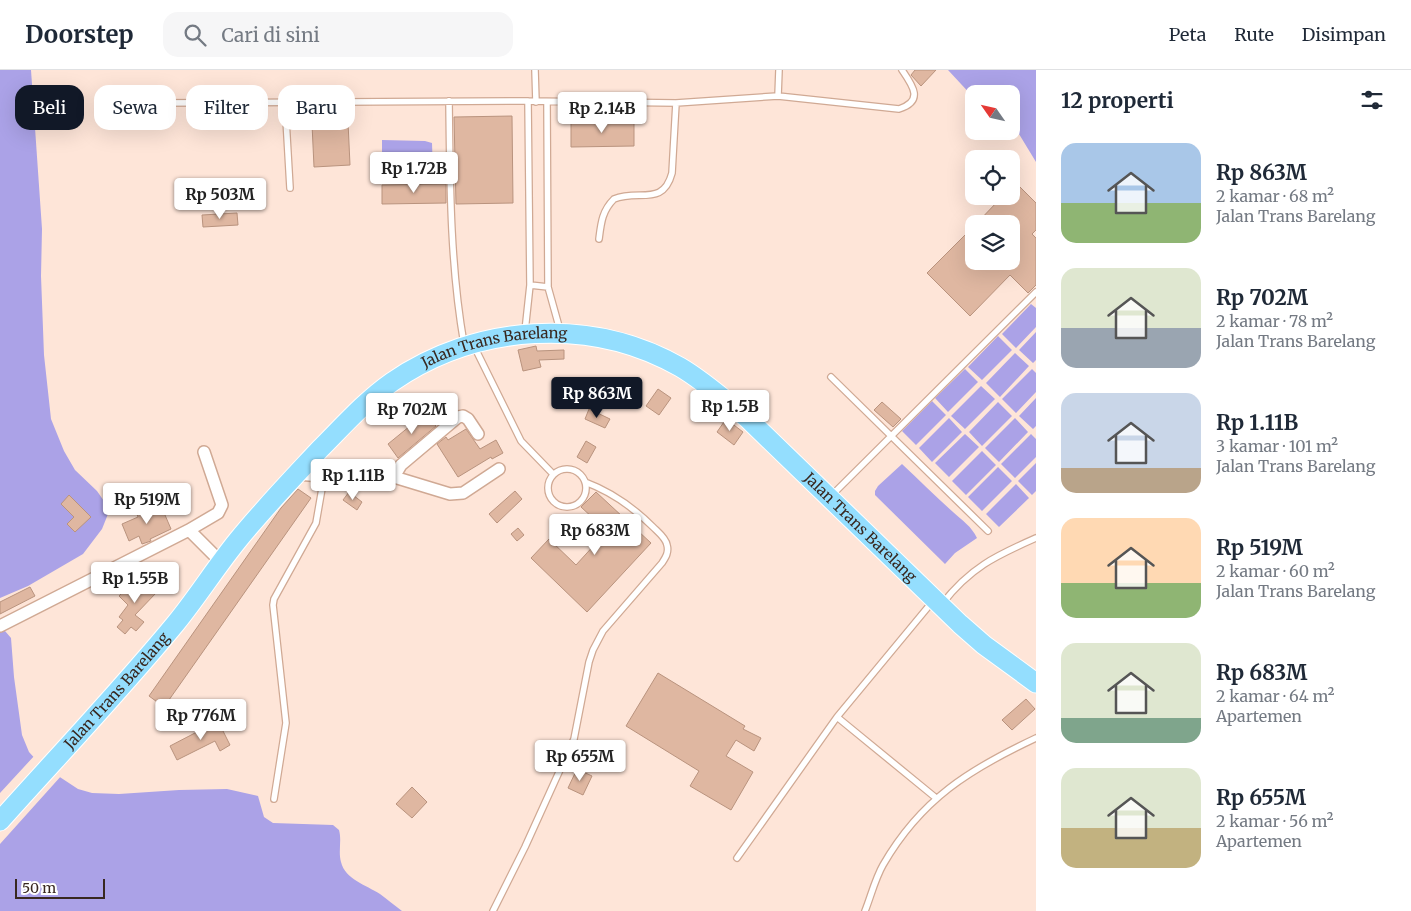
<!DOCTYPE html>
<html lang="id">
<head>
<meta charset="utf-8">
<style>
	:root { --surface:#fff; --page:#f6f6f7; --text:#1f2937; --muted:#747a83; --line:#e0e1e3; --accent:#111827 }
	body { margin:0; font-family:Merriweather,serif; background:var(--page); color:var(--text); height:100vh; display:flex; flex-direction:column; font-size:19px; white-space:nowrap }
	* { box-sizing:border-box; margin:0 }
	p { font-size:16px; color:var(--muted) }
	.icon { flex:none; width:28px; height:28px; fill:none; stroke:currentColor; stroke-width:2; stroke-linecap:round; stroke-linejoin:round }
	.map { position:relative; flex:1; overflow:hidden }
	.panel { display:flex; flex-direction:column; background:var(--surface); width:375px }
	.panel>* { flex:none }
	.top-card { position:absolute; left:15px; top:15px; width:475px; height:45px; display:flex; gap:10px }
	.needle { width:32px; rotate:304deg }
	.controls { position:absolute; left:965px; top:15px; display:grid; gap:10px }
	.controls a { display:grid; place-items:center; width:55px; height:55px; border-radius:10px; background:var(--surface); box-shadow:0 5px 20px #0002; font-size:25px }
	.scale { position:absolute; left:15px; bottom:12px; width:90px; box-sizing:border-box; padding-left:5px; border:2px solid #382820; border-top:0; font-size:14px; line-height:18px; white-space:nowrap; color:#382820; -webkit-text-stroke:4px #fff; paint-order:stroke }
	.price { position:absolute; translate:-50% -42px; padding:0 11px; border-radius:5px; background:#fff; color:#222; font-size:16px; line-height:32px; filter:drop-shadow(0 1px 2px #0008) }
	.price::after { content:''; position:absolute; left:50%; top:30px; width:15px; height:11px; margin-left:-8px; background:inherit; clip-path:polygon(0 0,100% 0,50% 100%) }
	.price.selected { background:var(--accent); color:#fff }
	ul { padding:0; list-style:none }
	li { display:flex; align-items:center; gap:15px; height:125px; padding:0 25px }
	li span { display:grid; place-items:center; flex:none; width:140px; height:100px; border-radius:15px; color:#555 }
	li>.icon { margin-inline-start:auto }
	span .icon { width:60px; height:60px; fill:#fffc; stroke-width:1 }
	li b { font-size:21px }
	h2 { display:flex; justify-content:space-between; align-items:center; height:60px; padding:0 25px; font-size:21px }
	.chip { padding:0 18px; border-radius:15px; background:var(--surface); box-shadow:0 5px 20px #0002; font-size:18px; line-height:45px }
	.chip.selected { background:var(--accent); color:#fff }
	header { display:flex; align-items:center; gap:30px; box-sizing:border-box; height:70px; padding:0 25px; background:var(--surface); border-bottom:1px solid var(--line) }
	header strong { font-size:24px }
	nav { display:flex; gap:28px; margin-inline-start:auto; font-size:18px }
	.search { width:350px; height:45px; background:var(--page); display:flex; align-items:center; gap:12px; box-sizing:border-box; padding:0 18px; border-radius:15px; color:var(--muted); font-size:19px }
	main { display:flex; flex:1; min-height:0 }
	.map>svg:first-child { display:block }
	.water { fill:#aba2e7 }
	.pier { fill:#fee5d8 }
	.building { fill:#dfb7a1; stroke:#b9937e }
	.lines { fill:none; stroke-linecap:round; stroke-linejoin:round }
	.service-casing { stroke:#d0a994; stroke-width:8 }
	.minor-casing { stroke:#d0a994; stroke-width:14 }
	.trunk-casing { stroke:#fff; stroke-width:21 }
	.service { stroke:#fff; stroke-width:5.5 }
	.minor { stroke:#fff; stroke-width:11 }
	.trunk { stroke:#94defe; stroke-width:19 }
	.labels { text-anchor:middle; stroke-width:4.5; stroke-linejoin:round; paint-order:stroke }
	.street-label { font-size:15px; fill:#382820; stroke:#fff }
</style>
</head>
<body>
<header>
<strong>Doorstep</strong>
<div class="search"><svg class="icon" aria-label="search" viewBox="0 0 24 24"><circle cx="10" cy="10" r="6"/><path d="M15 15l6 6"/></svg>Cari di sini</div>
<nav><a>Peta</a><a>Rute</a><a>Disimpan</a></nav>
</header>
<main>
<div class="map">
<svg width="1036" height="841" viewBox="0 0 1036 841">
	<rect width="100%" height="100%" fill="#fee5d8"/>
	<path class="water" d="M0 0H31L42 159 41 206 44 285 51 349 64 381 75 400 97 421 106 434 108 444 102 459 83 484 28 516 0 528Z
		M948 0H1036V92L1019 64 1011 56V24H974V28Z
		M382 70 425 71 432 73 433 103 393 105 382 100Z
		M1031 234 1036 238V257L1016 278 1002 264Z
		M1036 262V290L1033 293 1019 280Z
		M998 266 1012 280 982 310 968 297Z
		M1015 283 1029 296 1000 327 986 313Z
		M965 299 978 312 948 342 935 328Z
		M1032 299 1036 303V322L1016 343 1002 329Z
		M981 316 995 329 965 359 951 346Z
		M1036 328V356L1033 359 1019 346Z
		M932 331 946 345 916 375 902 361Z
		M998 332 1012 346 982 376 969 362Z
		M949 348 962 362 932 392 919 378Z
		M1015 348 1028 362 999 392 985 378Z
		M965 364 979 377 949 407 935 393Z
		M1031 364 1036 369V387L1015 408 1001 394Z
		M982 381 996 395 966 425 952 411Z
		M1036 393V421L1032 425 1018 411Z
		M902 394C919 410 936 427 953 442 963 451 971 456 977 468L955 483 945 494 875 425V421L878 416Z
		M998 397 1012 411 982 441 968 427Z
		M1016 414 1029 428 999 457 986 444Z
		M0 561H5L11 568 14 607 22 665 29 682 40 694 78 719 92 723 119 724 179 720 227 719 258 726 264 747 273 753 333 755 339 760C342 771 338 781 341 792 345 809 366 815 380 824 387 829 394 835 402 841H0Z"/>
	<path class="pier" d="M35 685 41 692 62 705 0 774V723Z"/>
	<path class="building" d="M915 0H936L921 16 911 5Z
		M512 46 513 133 456 134 454 47Z
		M634 50V76L571 77V51Z
		M348 52 350 95 314 97 312 54Z
		M446 114V133L382 134V115Z
		M1017 114 1036 133V160L1032 164 1036 168V215L1028 223 1010 205 970 246 927 203 974 156V191H1011V154H976L998 131 1005 126H1011V119Z
		M237 143 238 155 203 157 202 145Z
		M536 276 537 281 564 280V289L539 290 541 297 523 301 518 280Z
		M580 316 590 321 585 329 576 324Z
		M658 319 671 328 659 345 646 336Z
		M882 332 901 349 893 357 874 340Z
		M589 339 610 349 605 358 585 349Z
		M424 341 436 356 398 388 388 374 421 347 419 344Z
		M726 349 743 362 734 375 717 362Z
		M466 359 480 379 496 370 503 383 492 389 491 387 458 407 437 374 446 367 448 370Z
		M586 371 596 377 587 393 577 387Z
		M298 419 311 428 164 637 149 626 281 438Z
		M515 421 522 429 497 453 489 444Z
		M349 422 362 432 357 440 343 430Z
		M596 422 651 473 587 542 531 488 549 469 576 495 607 461 581 437Z
		M69 425 91 447 75 462 67 454 74 447 61 434Z
		M146 436 148 444 162 438 171 459 150 469 151 471 142 474 139 466 129 471 122 454 138 447 135 439Z
		M518 458 524 465 517 471 511 464Z
		M138 506 156 523 135 545 144 552 136 561 131 557 125 564 117 557 123 550 119 547 128 535 119 526Z
		M30 517 35 526 0 544V532Z
		M658 603 745 656 743 659 761 668 754 681 736 670 726 686 753 702 731 740 690 716 699 701 626 656Z
		M1026 629 1035 639 1012 660 1002 650Z
		M218 651 230 675 220 681 215 671 177 690 170 676Z
		M577 699 592 706 583 725 568 718Z
		M412 717 427 732 412 748 396 734Z"/>
	<g class="lines">
		<defs>
			<path id="service" d="M535 0 536 32
				M778 26 779 0
				M449 31C450 113 450 194 464 274
				M285 32 290 118
				M547 32 548 217 560 260
				M150 33 528 31 676 33 778 26 899 39C924 31 913 16 902 0
				M599 169C601 153 602 141 614 129 639 119 663 137 672 103L676 33
				M530 215 548 217
				M525 261 530 215 528 31
				M474 276 521 371 553 404
				M831 307 988 461
				M548 418a19 19 0 1 1 38 0a19 19 0 1 1-38 0Z
				M831 426 1036 222
				M933 531 837 647 936 728
				M942 534C970 498 995 486 1036 468
				M274 729 286 653 273 535 274 529 316 453 324 407
				M737 788 837 647
				M493 841 525 777 574 669 589 592 593 580 603 561 662 493C666 487 669 482 667 475 666 468 658 462 653 457 633 437 612 422 585 412
				M865 841C871 826 875 809 883 795 921 729 970 699 1036 668"/>
			<path id="minor" d="M297 404 368 410 394 407 450 424 463 423 499 399
				M394 407 401 395 458 347 463 346 468 349 478 364
				M189 460 218 443 222 435 204 382
				M0 556 189 460 221 492"/>
			<g id="trunk">
				<path id="s1" d="M0 751C59 685 120 621 176 553 198 526 216 497 238 470 264 438 292 409 320 379 343 356 365 331 392 312 476 254 591 246 680 297 704 311 725 330 747 348L960 554 984 575 1036 613"/>
			</g>
		</defs>
		<use href="#service" class="service-casing"/>
		<use href="#minor" class="minor-casing"/>
		<use href="#trunk" class="trunk-casing"/>
		<use href="#service" class="service"/>
		<use href="#minor" class="minor"/>
		<use href="#trunk" class="trunk"/>
	</g>
	<g class="labels">
		<g class="street-label">
			<text dy="5" stroke="none"><textPath href="#s1" startOffset="700">Jalan Trans Barelang</textPath></text>
			<text dy="5" stroke="none"><textPath href="#s1" startOffset="1135">Jalan Trans Barelang</textPath></text>
			<text dy="5" stroke="none"><textPath href="#s1" startOffset="175">Jalan Trans Barelang</textPath></text>
		</g>
	</g>
</svg>
<div class="controls">
<a><svg class="needle" viewBox="-14 -14 28 28"><path d="M0-13l5 13h-10z" fill="#e53935"/><path d="M0 13l5-13h-10z" fill="#747a83"/></svg></a>
<a><svg class="icon" aria-label="locate" viewBox="0 0 24 24"><circle cx="12" cy="12" r="6"/><path d="M12 2v4M12 18v4M2 12h4M18 12h4"/></svg></a>
<a><svg class="icon" aria-label="layers" viewBox="0 0 24 24"><path d="M12 4l9 5-9 5-9-5zM3 14l9 5 9-5"/></svg></a>
</div>
<div class="scale">50 m</div>
<b class="price" style="left:602px;top:64px">Rp 2.14B</b>
<b class="price" style="left:414px;top:124px">Rp 1.72B</b>
<b class="price" style="left:220px;top:150px">Rp 503M</b>
<b class="price selected" style="left:597px;top:349px">Rp 863M</b>
<b class="price" style="left:730px;top:362px">Rp 1.5B</b>
<b class="price" style="left:412px;top:365px">Rp 702M</b>
<b class="price" style="left:353px;top:431px">Rp 1.11B</b>
<b class="price" style="left:147px;top:455px">Rp 519M</b>
<b class="price" style="left:595px;top:486px">Rp 683M</b>
<b class="price" style="left:135px;top:534px">Rp 1.55B</b>
<b class="price" style="left:201px;top:671px">Rp 776M</b>
<b class="price" style="left:580px;top:712px">Rp 655M</b>
<div class="top-card">
<a class="chip selected">Beli</a>
<a class="chip">Sewa</a>
<a class="chip">Filter</a>
<a class="chip">Baru</a>
</div>
</div>
<section class="panel">
<h2>12 properti<svg class="icon" aria-label="filters" viewBox="0 0 24 24"><path d="M4 7h16M4 17h16"/><circle cx="9" cy="7" r="2"/><circle cx="15" cy="17" r="2"/></svg></h2>
<ul>
<li><span style="background:linear-gradient(#a9c7e8 60%,#8fb573 0)"><svg class="icon" aria-label="home" viewBox="0 0 24 24"><path d="M3 11l9-7 9 7M6 9v11h12V9"/></svg></span><div><b>Rp 863M</b><p>2 kamar · 68 m²</p><p>Jalan Trans Barelang</p></div></li>
<li><span style="background:linear-gradient(#dfe7d0 60%,#9aa5b1 0)"><svg class="icon" aria-label="home" viewBox="0 0 24 24"><path d="M3 11l9-7 9 7M6 9v11h12V9"/></svg></span><div><b>Rp 702M</b><p>2 kamar · 78 m²</p><p>Jalan Trans Barelang</p></div></li>
<li><span style="background:linear-gradient(#c9d6e8 75%,#b9a48a 0)"><svg class="icon" aria-label="home" viewBox="0 0 24 24"><path d="M3 11l9-7 9 7M6 9v11h12V9"/></svg></span><div><b>Rp 1.11B</b><p>3 kamar · 101 m²</p><p>Jalan Trans Barelang</p></div></li>
<li><span style="background:linear-gradient(#ffd9b3 65%,#8fb573 0)"><svg class="icon" aria-label="home" viewBox="0 0 24 24"><path d="M3 11l9-7 9 7M6 9v11h12V9"/></svg></span><div><b>Rp 519M</b><p>2 kamar · 60 m²</p><p>Jalan Trans Barelang</p></div></li>
<li><span style="background:linear-gradient(#dfe7d0 75%,#7fa58c 0)"><svg class="icon" aria-label="home" viewBox="0 0 24 24"><path d="M3 11l9-7 9 7M6 9v11h12V9"/></svg></span><div><b>Rp 683M</b><p>2 kamar · 64 m²</p><p>Apartemen</p></div></li>
<li><span style="background:linear-gradient(#dfe7d0 60%,#c2b280 0)"><svg class="icon" aria-label="home" viewBox="0 0 24 24"><path d="M3 11l9-7 9 7M6 9v11h12V9"/></svg></span><div><b>Rp 655M</b><p>2 kamar · 56 m²</p><p>Apartemen</p></div></li>
</ul>
</section>
</main>
</body>
</html>
